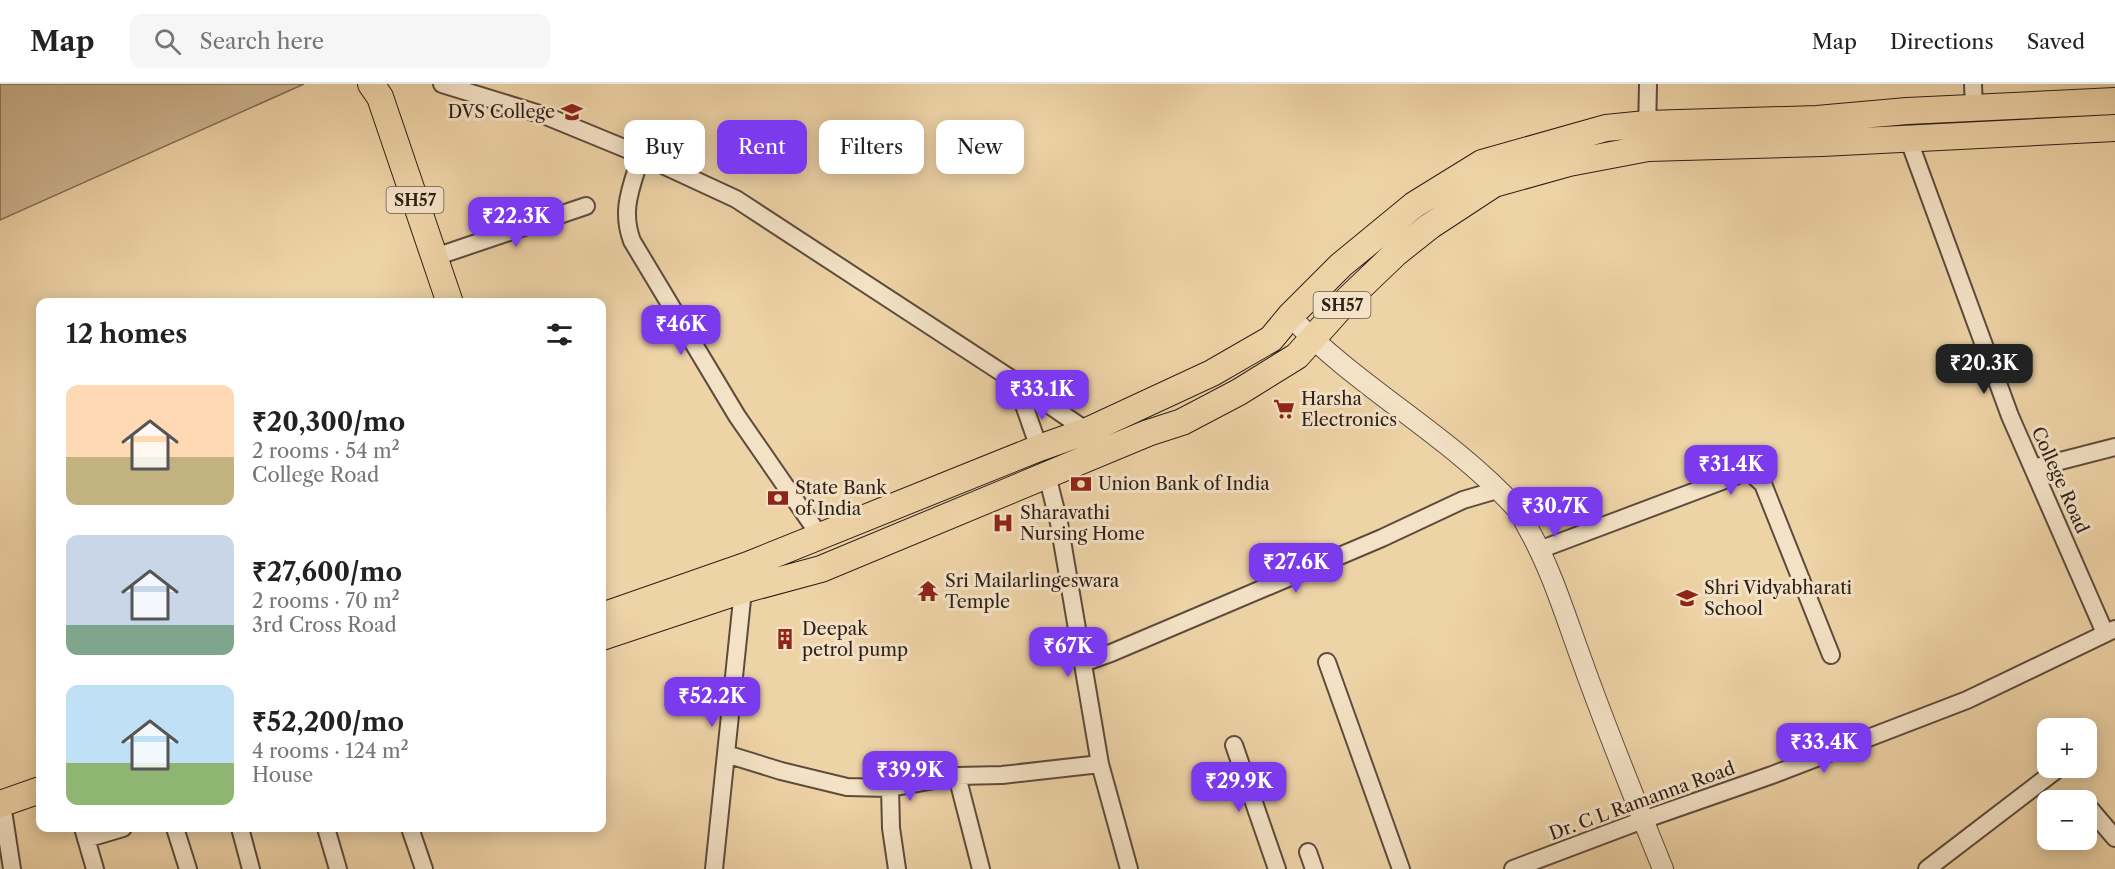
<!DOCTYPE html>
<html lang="en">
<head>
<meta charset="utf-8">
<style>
	:root { --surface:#fff; --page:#f6f6f6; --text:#222; --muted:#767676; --line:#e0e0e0; --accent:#7c3aed }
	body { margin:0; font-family:"Libre Caslon Text",serif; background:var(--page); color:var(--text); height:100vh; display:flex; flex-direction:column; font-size:22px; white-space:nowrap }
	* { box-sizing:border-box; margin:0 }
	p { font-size:20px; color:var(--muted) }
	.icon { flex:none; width:33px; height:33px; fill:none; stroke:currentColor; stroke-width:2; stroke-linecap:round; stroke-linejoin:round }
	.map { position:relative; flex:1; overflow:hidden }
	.side { position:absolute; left:36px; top:214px; width:570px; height:534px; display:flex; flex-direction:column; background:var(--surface); border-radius:12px; box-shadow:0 3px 15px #0003 }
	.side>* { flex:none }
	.hud { position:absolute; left:624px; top:36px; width:570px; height:54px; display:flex; gap:12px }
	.buttons { position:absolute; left:2037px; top:634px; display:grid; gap:12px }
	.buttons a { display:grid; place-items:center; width:60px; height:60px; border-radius:12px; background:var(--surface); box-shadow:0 3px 15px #0003; font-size:30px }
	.price { position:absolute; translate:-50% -51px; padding:0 14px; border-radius:12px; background:var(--accent); color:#fff; font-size:20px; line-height:39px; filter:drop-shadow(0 2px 3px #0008) }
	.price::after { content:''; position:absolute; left:50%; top:36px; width:18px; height:14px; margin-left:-9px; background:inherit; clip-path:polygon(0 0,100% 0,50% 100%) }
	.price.selected { background:#222; color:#fff }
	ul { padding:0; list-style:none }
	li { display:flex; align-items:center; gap:18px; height:150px; padding:0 30px }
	li span { display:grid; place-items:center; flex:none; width:168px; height:120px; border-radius:12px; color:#555 }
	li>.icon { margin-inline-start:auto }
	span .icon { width:72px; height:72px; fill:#fffc; stroke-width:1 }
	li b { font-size:26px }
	h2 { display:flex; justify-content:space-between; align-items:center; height:72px; padding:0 30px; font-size:26px }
	.chip { padding:0 21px; border-radius:12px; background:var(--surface); box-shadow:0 3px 15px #0003; font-size:21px; line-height:54px }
	.chip.selected { background:var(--accent); color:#fff }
	header { display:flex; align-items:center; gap:36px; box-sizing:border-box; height:84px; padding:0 30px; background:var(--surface); border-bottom:2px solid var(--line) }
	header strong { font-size:28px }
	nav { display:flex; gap:33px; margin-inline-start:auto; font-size:21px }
	.search { width:420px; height:54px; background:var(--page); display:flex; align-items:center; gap:15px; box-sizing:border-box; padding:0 21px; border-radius:12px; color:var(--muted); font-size:22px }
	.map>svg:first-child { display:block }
	.green { fill:#cdb48f; stroke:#7d6a54; stroke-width:1.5 }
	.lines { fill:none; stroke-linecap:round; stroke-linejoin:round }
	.minor-casing { stroke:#5d4c3c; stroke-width:20 }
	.tertiary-casing { stroke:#5d4c3c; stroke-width:22 }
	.primary-casing { stroke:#2d1f19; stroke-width:28 }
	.minor { stroke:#f4e2c6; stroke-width:16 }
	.tertiary { stroke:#f4e2c6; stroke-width:20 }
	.primary { stroke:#eed3a7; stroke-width:26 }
	.labels { text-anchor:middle; stroke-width:6; stroke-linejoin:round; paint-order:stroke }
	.shield { fill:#f4e2c6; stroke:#695a4d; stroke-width:1.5 }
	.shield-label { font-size:16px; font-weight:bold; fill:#2d1f19 }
	.poi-label { font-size:18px; fill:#2d1f19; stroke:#f4e2c6; text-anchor:start }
	.street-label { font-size:18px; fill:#2d1f19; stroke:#f4e2c6 }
</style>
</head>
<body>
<header>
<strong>Map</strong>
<div class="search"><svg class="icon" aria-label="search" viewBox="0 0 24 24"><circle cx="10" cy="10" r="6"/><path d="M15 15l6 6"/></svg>Search here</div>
<nav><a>Map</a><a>Directions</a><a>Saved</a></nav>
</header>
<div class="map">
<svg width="2115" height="785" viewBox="0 0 2115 785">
	<rect width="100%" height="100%" fill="#eed3a7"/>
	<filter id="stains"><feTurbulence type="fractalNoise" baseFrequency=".00333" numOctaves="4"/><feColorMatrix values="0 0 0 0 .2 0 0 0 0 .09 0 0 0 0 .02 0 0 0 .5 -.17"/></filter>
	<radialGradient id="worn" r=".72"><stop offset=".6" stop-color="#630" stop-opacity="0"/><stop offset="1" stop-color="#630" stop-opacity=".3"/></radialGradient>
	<path class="green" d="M0 0H304L0 136Z"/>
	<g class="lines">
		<defs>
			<path id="minor" d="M442 0 546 32 641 71 736 115 1016 298 1039 364
				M1973 0 1974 24
				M1647 48 1648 0
				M1908 54 2010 332 2105 549
				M641 71C632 102 620 125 632 157L737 332 820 452
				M435 173 586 122
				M1016 298 1087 347
				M2033 384 2115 363
				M1047 391 1059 439 1100 680 1129 785
				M1539 466 1746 388 1753 391 1763 400 1831 571
				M1327 578 1401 785
				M1083 579 1111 569 1382 454 1463 416 1497 406
				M1234 661 1277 785
				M726 670 781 687 847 703 890 704 957 692 1002 691 1100 680
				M957 692 981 785
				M890 704 891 744 897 785
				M2 720 12 785
				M2086 720 2115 754
				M83 744 95 785
				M175 744 188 785
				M240 744 251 785
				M326 744 338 785
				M410 744 424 785
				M86 755 123 744
				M1308 768 1314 785
				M714 785 743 506
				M1513 785 1643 736 1772 691 1967 616 2115 545
				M1927 785 2059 684"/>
			<path id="tertiary" d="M1290 232C1358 304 1448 350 1515 423 1521 429 1525 439 1529 446 1552 487 1566 534 1582 577 1607 647 1635 716 1663 785"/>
			<path id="primary" d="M371 0 380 13 450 219
				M602 532 748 481 1039 364 1087 347 1212 289 1271 255 1290 232 1341 181 1414 121 1482 79 1606 44 1646 40 1817 35 1907 27 2115 17
				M602 553 743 506 821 485 1148 349 1182 338 1239 308 1297 272 1348 215 1396 169 1430 142 1494 100 1569 79 1648 64 1822 59 2115 44
				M0 720 40 706"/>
		</defs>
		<use href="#minor" class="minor-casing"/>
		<use href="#tertiary" class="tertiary-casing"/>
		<use href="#primary" class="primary-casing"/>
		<use href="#minor" class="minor"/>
		<use href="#tertiary" class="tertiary"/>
		<use href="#primary" class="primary"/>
	</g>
	<defs>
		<symbol id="university-bare" viewBox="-9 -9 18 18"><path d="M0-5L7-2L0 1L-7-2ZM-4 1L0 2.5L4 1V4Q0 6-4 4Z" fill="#8f2418" stroke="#f4e2c6" stroke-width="2.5" paint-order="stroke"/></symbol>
		<symbol id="supermarket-bare" viewBox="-9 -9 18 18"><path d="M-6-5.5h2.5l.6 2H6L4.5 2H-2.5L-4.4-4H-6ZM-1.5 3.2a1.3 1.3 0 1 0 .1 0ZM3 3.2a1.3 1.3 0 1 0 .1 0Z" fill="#8f2418" stroke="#f4e2c6" stroke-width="2.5" paint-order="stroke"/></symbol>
		<symbol id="bank-bare" viewBox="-9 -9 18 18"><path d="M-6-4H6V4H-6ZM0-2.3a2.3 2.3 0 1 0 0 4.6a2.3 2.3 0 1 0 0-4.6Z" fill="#8f2418" stroke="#f4e2c6" stroke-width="2.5" paint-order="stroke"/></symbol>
		<symbol id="hospital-bare" viewBox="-9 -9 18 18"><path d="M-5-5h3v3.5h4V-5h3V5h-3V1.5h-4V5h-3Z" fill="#8f2418" stroke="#f4e2c6" stroke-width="2.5" paint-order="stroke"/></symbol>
		<symbol id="temple-bare" viewBox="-9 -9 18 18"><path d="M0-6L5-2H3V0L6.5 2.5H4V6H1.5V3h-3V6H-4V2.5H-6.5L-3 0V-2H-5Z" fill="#8f2418" stroke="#f4e2c6" stroke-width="2.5" paint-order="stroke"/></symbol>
		<symbol id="school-bare" viewBox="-9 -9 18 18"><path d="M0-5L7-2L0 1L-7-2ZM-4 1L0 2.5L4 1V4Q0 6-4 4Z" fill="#8f2418" stroke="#f4e2c6" stroke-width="2.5" paint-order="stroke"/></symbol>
		<symbol id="building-bare" viewBox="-9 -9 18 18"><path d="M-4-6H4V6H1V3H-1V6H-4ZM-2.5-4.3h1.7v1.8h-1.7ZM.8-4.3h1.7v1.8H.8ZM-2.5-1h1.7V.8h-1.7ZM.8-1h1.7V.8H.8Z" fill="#8f2418" stroke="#f4e2c6" stroke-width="2.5" paint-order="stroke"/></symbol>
	</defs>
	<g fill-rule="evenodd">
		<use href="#university-bare" x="557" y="13" width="30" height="30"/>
		<use href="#supermarket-bare" x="1269" y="310" width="30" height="30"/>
		<use href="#bank-bare" x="1066" y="385" width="30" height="30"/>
		<use href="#bank-bare" x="763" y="399" width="30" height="30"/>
		<use href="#hospital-bare" x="988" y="424" width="30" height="30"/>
		<use href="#temple-bare" x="913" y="492" width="30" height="30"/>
		<use href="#school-bare" x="1672" y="499" width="30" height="30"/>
		<use href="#building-bare" x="770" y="540" width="30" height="30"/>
	</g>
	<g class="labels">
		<g class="shield">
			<rect x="386.5" y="103" width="57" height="26" rx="4.5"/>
			<rect x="1313.5" y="208" width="57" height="26" rx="4.5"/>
		</g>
		<g class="shield-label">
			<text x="415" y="122">SH57</text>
			<text x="1342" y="227">SH57</text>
		</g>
		<g class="poi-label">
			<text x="555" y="34" text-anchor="end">DVS College</text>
			<text x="1301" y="321">Harsha<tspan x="1301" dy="21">Electronics</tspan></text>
			<text x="1098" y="406">Union Bank of India</text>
			<text x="795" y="410">State Bank<tspan x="795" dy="21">of India</tspan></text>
			<text x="1020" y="435">Sharavathi<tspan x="1020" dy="21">Nursing Home</tspan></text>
			<text x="945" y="503">Sri Mailarlingeswara<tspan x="945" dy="21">Temple</tspan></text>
			<text x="1704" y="510">Shri Vidyabharati<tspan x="1704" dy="21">School</tspan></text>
			<text x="802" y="551">Deepak<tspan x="802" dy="21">petrol pump</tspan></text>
		</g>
		<g class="street-label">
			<text transform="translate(2060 396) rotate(66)" y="6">College Road</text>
			<text transform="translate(1642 717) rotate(-20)" y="6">Dr. C L Ramanna Road</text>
		</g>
	</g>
	<rect width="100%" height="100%" filter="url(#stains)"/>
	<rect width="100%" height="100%" fill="url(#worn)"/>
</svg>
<div class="buttons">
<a>+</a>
<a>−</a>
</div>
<b class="price" style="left:516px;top:164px">₹22.3K</b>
<b class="price" style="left:681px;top:272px">₹46K</b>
<b class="price selected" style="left:1984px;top:311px">₹20.3K</b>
<b class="price" style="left:1042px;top:337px">₹33.1K</b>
<b class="price" style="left:1731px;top:412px">₹31.4K</b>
<b class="price" style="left:1555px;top:454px">₹30.7K</b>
<b class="price" style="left:1296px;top:510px">₹27.6K</b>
<b class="price" style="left:1068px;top:594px">₹67K</b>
<b class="price" style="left:712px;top:644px">₹52.2K</b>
<b class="price" style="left:1824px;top:690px">₹33.4K</b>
<b class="price" style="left:910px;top:718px">₹39.9K</b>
<b class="price" style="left:1239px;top:729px">₹29.9K</b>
<div class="hud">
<a class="chip">Buy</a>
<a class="chip selected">Rent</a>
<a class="chip">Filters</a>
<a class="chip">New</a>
</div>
<section class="side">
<h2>12 homes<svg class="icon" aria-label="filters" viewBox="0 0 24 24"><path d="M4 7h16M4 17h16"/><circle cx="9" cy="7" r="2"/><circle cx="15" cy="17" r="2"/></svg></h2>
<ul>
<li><span style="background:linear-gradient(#ffd9b3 60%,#c2b280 0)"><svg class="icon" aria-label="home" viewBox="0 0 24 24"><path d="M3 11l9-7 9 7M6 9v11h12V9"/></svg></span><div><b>₹20,300/mo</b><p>2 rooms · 54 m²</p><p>College Road</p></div></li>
<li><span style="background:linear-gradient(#c9d6e8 75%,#7fa58c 0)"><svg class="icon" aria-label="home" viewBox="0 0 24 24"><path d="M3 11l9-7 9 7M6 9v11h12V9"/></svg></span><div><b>₹27,600/mo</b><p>2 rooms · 70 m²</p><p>3rd Cross Road</p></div></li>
<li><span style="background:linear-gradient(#bfe0f5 65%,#8fb573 0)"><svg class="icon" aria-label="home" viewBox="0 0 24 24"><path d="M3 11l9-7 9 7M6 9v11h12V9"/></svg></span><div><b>₹52,200/mo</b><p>4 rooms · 124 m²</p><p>House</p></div></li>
</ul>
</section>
</div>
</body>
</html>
